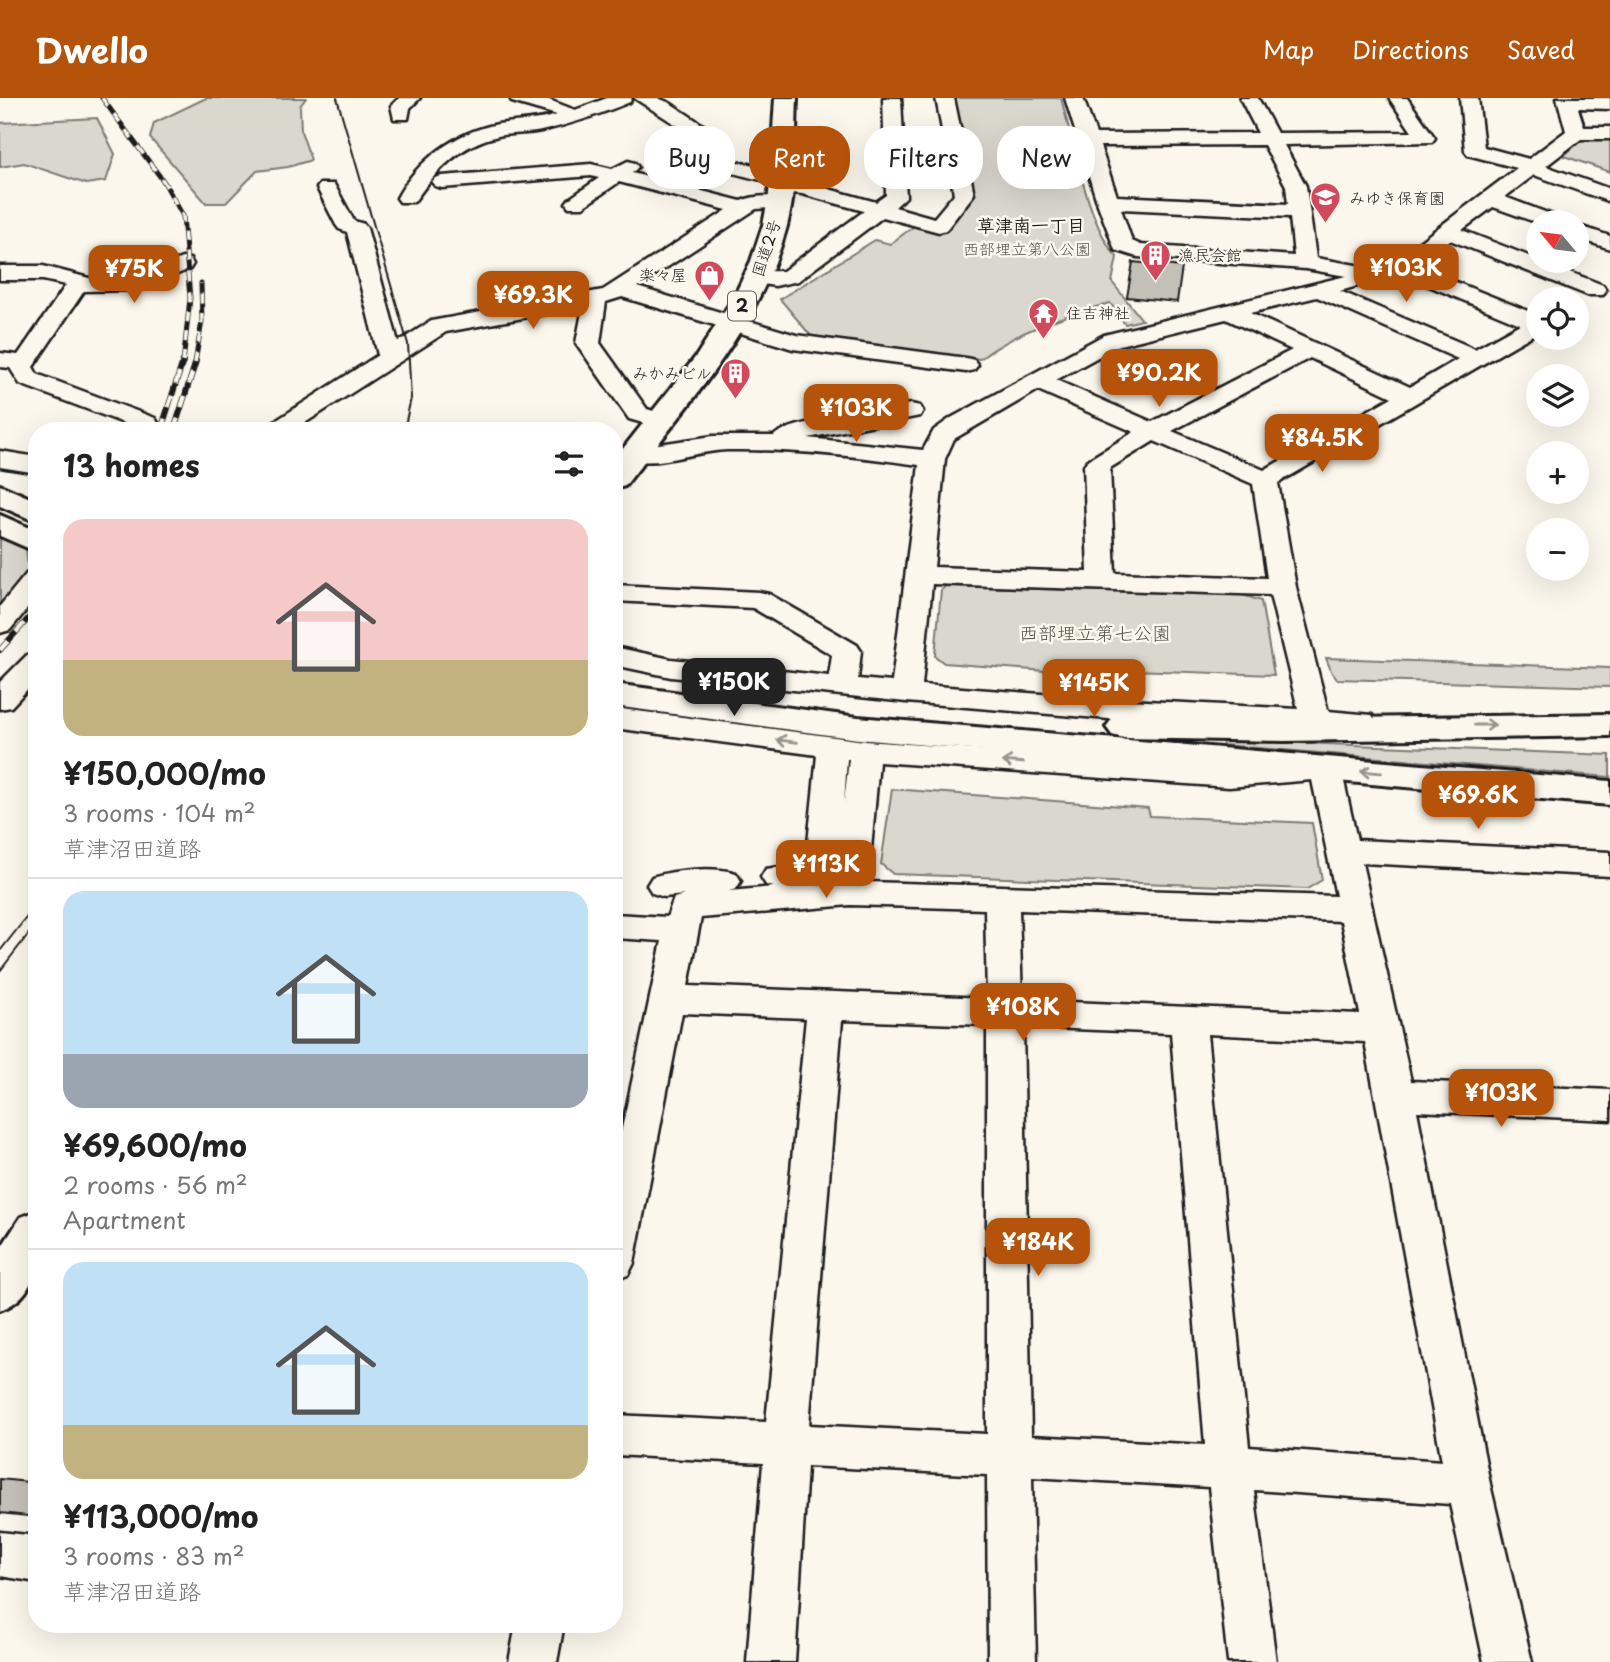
<!DOCTYPE html>
<html lang="en">
<head>
<meta charset="utf-8">
<style>
	:root { --surface:#fff; --page:#f6f6f6; --text:#222; --muted:#767676; --line:#e0e0e0; --accent:#b45309 }
	body { margin:0; font-family:"Playpen Sans","Klee One",sans-serif; background:var(--page); color:var(--text); height:100vh; display:flex; flex-direction:column; font-size:26px; white-space:nowrap }
	* { box-sizing:border-box; margin:0 }
	p { font-size:23px; color:var(--muted) }
	.icon { flex:none; width:38px; height:38px; fill:none; stroke:currentColor; stroke-width:2; stroke-linecap:round; stroke-linejoin:round }
	.map { position:relative; flex:1; overflow:hidden }
	.details { position:absolute; left:28px; top:324px; width:595px; height:1211px; display:flex; flex-direction:column; background:var(--surface); border-radius:28px; box-shadow:0 7px 28px #0002 }
	.details>* { flex:none }
	.top-card { position:absolute; left:644px; top:28px; width:665px; height:63px; display:flex; gap:14px }
	.needle { width:46px; rotate:299deg }
	.controls { position:absolute; left:1526px; top:112px; display:grid; gap:14px }
	.controls a { display:grid; place-items:center; width:63px; height:63px; border-radius:50%; background:var(--surface); box-shadow:0 7px 28px #0002; font-size:35px }
	.price { position:absolute; translate:-50% -60px; padding:0 16px; border-radius:14px; background:var(--accent); color:#fff; font-size:23px; line-height:46px; filter:drop-shadow(0 2px 4px #0008) }
	.price::after { content:''; position:absolute; left:50%; top:42px; width:21px; height:16px; margin-left:-10px; background:inherit; clip-path:polygon(0 0,100% 0,50% 100%) }
	.price.on { background:#222; color:#fff }
	ul { padding:0; list-style:none }
	li { display:grid; align-content:center; gap:14px; height:371px; padding:0 35px }
	li+li { border-top:2px solid var(--line) }
	li span { display:grid; place-items:center; height:217px; border-radius:21px; color:#555 }
	li>.icon { margin-inline-start:auto }
	span .icon { width:126px; height:126px; fill:#fffc; stroke-width:1 }
	li b { font-size:30px }
	h2 { display:flex; justify-content:space-between; align-items:center; height:84px; padding:0 35px; font-size:30px }
	.pill { padding:0 24px; border-radius:28px; background:var(--surface); box-shadow:0 7px 28px #0002; font-size:24px; line-height:63px }
	.pill.on { background:var(--accent); color:#fff }
	header { display:flex; align-items:center; gap:42px; box-sizing:border-box; height:98px; padding:0 35px; background:var(--accent); color:#fff }
	header strong { font-size:33px }
	nav { display:flex; gap:38px; margin-inline-start:auto; font-size:24px }
	.map>svg:first-child { display:block }
	.green { fill:#dad7ce; stroke:#7b7a75; stroke-width:2 }
	.building { fill:#c3c0b8; stroke:#1c1c1c; stroke-width:2 }
	.lines { fill:none; stroke-linecap:round; stroke-linejoin:round }
	.minor-casing { stroke:#1c1c1c; stroke-width:5 }
	.tertiary-casing { stroke:#1c1c1c; stroke-width:6 }
	.trunk-casing { stroke:#1c1c1c; stroke-width:6 }
	.minor { fill:#fbf7ec; fill-rule:evenodd }
	.tertiary { fill:#fbf7ec; fill-rule:evenodd }
	.trunk { fill:#fbf7ec; fill-rule:evenodd }
	.tram { stroke:#1c1c1c; stroke-width:2 }
	.rail-far1-casing { stroke:#1c1c1c; stroke-width:5 }
	.rail-casing { stroke:#1c1c1c; stroke-width:6 }
	.rail-far1 { stroke:#fbf7ec; stroke-width:3.5; stroke-dasharray:10; stroke-linecap:butt }
	.rail { stroke:#fbf7ec; stroke-width:4.5; stroke-dasharray:12; stroke-linecap:butt }
	.oneway { stroke:#97948e }
	.labels { text-anchor:middle; stroke-width:5; stroke-linejoin:round; paint-order:stroke }
	.far-poi-label { font-size:16px; fill:#1c1c1c; stroke:#fbf7ec; text-anchor:start }
	.far-street-label { font-size:16px; fill:#1c1c1c; stroke:#fbf7ec }
	.far-park-label { font-size:16px; fill:#555451; stroke:#fbf7ec }
	.far-neighbourhood-label { font-size:18px; font-weight:bold; fill:#1c1c1c; stroke:#fbf7ec }
	.shield { fill:#fbf7ec; stroke:#5f5e5a; stroke-width:2 }
	.shield-label { font-size:18px; font-weight:bold; fill:#1c1c1c }
	.park-label { font-size:19px; fill:#555451; stroke:#fbf7ec }
</style>
</head>
<body>
<header>
<strong>Dwello</strong>
<nav><a>Map</a><a>Directions</a><a>Saved</a></nav>
</header>
<div class="map">
<svg width="1610" height="1564" viewBox="0 0 1610 1564">
	<rect width="100%" height="100%" fill="#fbf7ec"/>
	<filter id="ink" filterUnits="userSpaceOnUse"><feTurbulence type="fractalNoise" baseFrequency=".0143" numOctaves="2"/><feDisplacementMap in="SourceGraphic" scale="14" xChannelSelector="R" yChannelSelector="G"/><feConvolveMatrix kernelMatrix="1 2 1 2 8 2 1 2 1" color-interpolation-filters="sRGB"/></filter>
	<g filter="url(#ink)">
		<path class="green" d="M206 0H306L300 8 301 33 311 62 288 69 257 73 226 105H206L150 40 154 25Z
			M955 0H1061C1073 43 1088 128 1117 159L1112 184 1142 222 1125 226 1110 205C1063 218 1019 232 980 261L811 238 780 201 875 142 890 146 917 126 943 133 969 104 971 94Z
			M97 20 115 56 106 83 86 86 24 65 0 69V25Z
			M1594 39H1610V74L1564 58 1581 41Z
			M0 438 26 451 29 478 0 514Z
			M946 488 1243 497 1261 503 1274 577 1132 572V578L1120 579 944 565 935 558 941 492Z
			M1326 560 1610 570V589L1337 581 1332 575Z
			M1222 642 1610 657V679L1223 647Z
			M892 691 1148 710 1150 718 1312 725 1322 782 1307 791 893 776 881 766Z"/>
		<path class="building" d="M1133 164 1182 169 1177 204 1127 199Z
			M0 1381 37 1385V1419L0 1415Z"/>
		<g class="lines">
			<defs>
				<path id="minor" d="M399 0H420L410 10 408 21H394L391 8Z
					M510 0H544L575 12 607 0H632L630 4C601 16 572 26 541 33 527 36 512 35 498 38 460 46 435 74 414 104H400L397 100C417 62 456 34 498 26 518 23 537 23 557 17L512 4Z
					M634 0H658L670 5 714 34 736 64 782 71 789 73 792 77 789 81C767 87 743 77 722 72L700 42Z
					M883 0H901L906 99 895 109 934 120 954 96 936 0H954L974 96 971 100 946 132 939 134 883 119 798 183 775 188 749 184 746 179 749 174 783 173 864 113 802 96 774 93 771 89 774 85 803 84 876 104 886 97Z
					M1065 0H1083L1096 36 1258 35 1240 0H1258L1277 35 1412 34 1389 0H1407L1435 40 1432 44 1284 47 1306 88 1316 160 1373 170 1393 164 1517 70 1468 57 1465 53 1460 0H1478L1484 49 1529 61 1566 33 1557 0H1610V11L1578 10 1584 29H1610V41H1581L1546 68 1610 91V104L1534 77 1505 99 1561 120 1564 124 1538 125 1493 109 1462 132 1603 187 1606 192 1603 197H1587L1450 142 1416 168 1538 217V234L1278 385 1296 489 1328 613 1372 617 1376 624 1372 631 1361 634 1109 621 906 604 671 579 614 567V549L671 561 829 578 832 557 753 510 614 503V487L759 494 769 496 857 547 861 553 858 581 892 584 919 367C855 358 791 351 727 352 693 353 659 370 626 361L622 356 626 351 713 338H774C784 324 888 310 911 306L920 308 923 313 920 318 808 340 923 352 934 332 951 320 1104 237 1346 178 1306 171 1137 159 1115 152 1097 104ZM1264 47 1286 88 1288 106 1117 98 1100 48ZM1121 111 1290 119 1294 158 1141 147 1132 143ZM1400 176 1520 226 1475 251 1340 193ZM1317 199 1458 261 1410 289 1250 215ZM1226 221 1292 252 1152 324 1056 282 1120 247ZM1310 260 1392 299 1264 372 1172 333ZM1038 292 1134 334 1088 362 1084 367 1088 474 934 469 945 361 954 341ZM1154 343 1253 386 1267 480 1115 475 1110 370ZM932 486 1270 497 1298 611 1109 601 922 587Z
					M628 63 635 65 638 69 632 75 741 103C754 97 772 97 786 101L789 105 786 109 756 111 637 189 796 237 966 260 974 262 978 267 974 272 966 274 793 251 622 199 606 204 600 245 647 311 669 318 672 323 669 328 660 330 629 321 576 245 583 209 446 234 294 332H266L269 327 378 257 347 134 339 131 336 127 317 90 320 86H334L354 123 364 126 367 130 398 244 431 223 603 192 727 112 619 84 583 109H569L566 105 569 101 599 80 591 78 442 90 435 88 432 84 435 80 442 78 591 66 612 71Z
					M1577 127 1610 138V151L1577 140Z
					M182 160 190 161 193 166 190 171 137 192 84 193 33 269 37 276 155 320 158 325 155 330 146 332 137 330 20 286 10 270 0 269V255L18 257 66 187 43 182H0V168H43L89 180 134 179Z
					M0 353 37 359V375L0 369Z
					M37 473V499L10 532 0 535V508L27 475Z
					M37 554V581L11 609 0 611V584L27 557Z
					M614 610 865 643 1229 669 1325 660 1336 663 1341 670 1357 742 1610 754V778L1362 765 1411 983 1610 992V1022L1417 1013 1490 1386 1532 1564H1484L1450 1406 1254 1392 1276 1564H1228L1209 1389 1032 1379 1036 1564H988L987 1377 807 1368 795 1564H747L763 1365 614 1357V1317L766 1324 806 920 682 915 634 1165 628 1177 614 1182V1068L662 843 614 840V816L667 819 674 800 684 797 664 799 652 795 647 787 652 779C676 772 712 768 736 775L741 783 736 791 729 793 774 789 766 787 761 779 766 771 806 765 817 657 614 630ZM847 661H849L844 705ZM879 664 1229 689 1312 682 1336 798 868 784ZM850 807 985 811 987 900 688 888 701 820ZM1019 812 1341 823 1360 916 1022 902ZM842 922 987 927V1336L809 1327ZM1023 929 1171 935 1205 1347 1031 1338ZM1207 936 1365 944 1442 1363 1249 1349Z
					M0 1434 37 1438V1484L0 1478Z
					M516 1526H564L557 1564H509Z"/>
				<path id="tertiary" d="M0 387 37 403V424L0 408Z
					M0 417 37 433V454L0 438Z
					M614 586 858 619 1610 683V707L858 641 614 608Z
					M1610 616V638L1283 643 1124 640 1112 637 1106 629 1112 621 1124 618 1283 621Z"/>
				<path id="trunk" d="M775 0H797C795 42 798 86 787 128 760 228 687 308 625 388L614 391V362L697 257 735 197 751 163 763 127 769 96Z
					M37 1113C37 1153 44 1196 0 1212V1151L21 1119Z"/>
			</defs>
			<use href="#minor" class="minor-casing"/>
			<use href="#tertiary" class="tertiary-casing"/>
			<use href="#trunk" class="trunk-casing"/>
			<use href="#minor" class="minor"/>
			<use href="#tertiary" class="tertiary"/>
			<use href="#trunk" class="trunk"/>
			<path class="tram" d="M337 0 408 246 411 300 404 332
				M0 853 37 806
				M0 873 37 825"/>
			<defs>
				<path id="rail-far1" d="M102 0 164 84 183 118 190 200 183 265
					M195 265 202 223 201 185"/>
				<path id="rail" d="M161 332 183 263
					M174 332 196 263
					M0 552 37 511"/>
			</defs>
			<use href="#rail-far1" class="rail-far1-casing"/>
			<use href="#rail" class="rail-casing"/>
			<use href="#rail-far1" class="rail-far1"/>
			<use href="#rail" class="rail"/>
		</g>
		<defs><path id="oneway-shaft" d="M-6 0H5M1.5-3L5.5 0L1.5 3" fill="none" stroke-width="1.6" stroke-linecap="round" stroke-linejoin="round" transform="scale(1.75)"/></defs>
		<g class="oneway">
			<use href="#oneway-shaft" transform="translate(1485 627)"/>
			<use href="#oneway-shaft" transform="translate(787 643) rotate(-173)"/>
			<use href="#oneway-shaft" transform="translate(1013 664) rotate(-176)"/>
			<use href="#oneway-shaft" transform="translate(1371 674) rotate(-175)"/>
		</g>
	</g>
	<defs>
		<symbol id="school-pin" viewBox="-11 -11 22 30"><path d="M0 17L-7.5 6A9.5 9.5 0 1 1 7.5 6Z" fill="#d1495b" stroke="#fbf7ec"/><path d="M0-5L7-2L0 1L-7-2ZM-4 1L0 2.5L4 1V4Q0 6-4 4Z" fill="#fff"/></symbol>
		<symbol id="building-pin" viewBox="-11 -11 22 30"><path d="M0 17L-7.5 6A9.5 9.5 0 1 1 7.5 6Z" fill="#d1495b" stroke="#fbf7ec"/><path d="M-4-6H4V6H1V3H-1V6H-4ZM-2.5-4.3h1.7v1.8h-1.7ZM.8-4.3h1.7v1.8H.8ZM-2.5-1h1.7V.8h-1.7ZM.8-1h1.7V.8H.8Z" fill="#fff"/></symbol>
		<symbol id="shop-pin" viewBox="-11 -11 22 30"><path d="M0 17L-7.5 6A9.5 9.5 0 1 1 7.5 6Z" fill="#d1495b" stroke="#fbf7ec"/><path d="M-5-2.5h2.3a2.7 3.5 0 0 1 5.4 0H5L5.5 6h-11ZM-1.5-2.5h3a1.5 2.3 0 0 0-3 0Z" fill="#fff"/></symbol>
		<symbol id="temple-pin" viewBox="-11 -11 22 30"><path d="M0 17L-7.5 6A9.5 9.5 0 1 1 7.5 6Z" fill="#d1495b" stroke="#fbf7ec"/><path d="M0-6L5-2H3V0L6.5 2.5H4V6H1.5V3h-3V6H-4V2.5H-6.5L-3 0V-2H-5Z" fill="#fff"/></symbol>
	</defs>
	<g fill-rule="evenodd">
		<use href="#school-pin" x="1308" y="82" width="35" height="47"/>
		<use href="#building-pin" x="1138" y="140" width="35" height="47"/>
		<use href="#shop-pin" x="692" y="160" width="35" height="47"/>
		<use href="#temple-pin" x="1026" y="198" width="35" height="47"/>
		<use href="#building-pin" x="718" y="258" width="35" height="47"/>
	</g>
	<g class="labels">
		<g class="far-poi-label">
			<text x="1349" y="106">みゆき保育園</text>
			<text x="1178" y="163">漁民会館</text>
			<text x="687" y="183" text-anchor="end">楽々屋</text>
			<text x="1066" y="221">住吉神社</text>
			<text x="712" y="281" text-anchor="end">みかみビル</text>
		</g>
		<g class="far-street-label">
			<text transform="translate(766 150) rotate(-72)" y="6">国道2号</text>
		</g>
		<g class="far-park-label">
			<text x="1027" y="157">西部埋立第八公園</text>
		</g>
		<g class="far-neighbourhood-label">
			<text x="1031" y="134">草津南一丁目</text>
		</g>
		<rect class="shield" x="728" y="193.5" width="28" height="29" rx="5"/>
		<g class="shield-label">
			<text x="742" y="214">2</text>
		</g>
		<g class="park-label">
			<text x="1095" y="542">西部埋立第七公園</text>
		</g>
	</g>
</svg>
<div class="controls">
<a><svg class="needle" viewBox="-14 -14 28 28"><path d="M0-13l5 13h-10z" fill="#e53935"/><path d="M0 13l5-13h-10z" fill="#767676"/></svg></a>
<a><svg class="icon" aria-label="locate" viewBox="0 0 24 24"><circle cx="12" cy="12" r="6"/><path d="M12 2v4M12 18v4M2 12h4M18 12h4"/></svg></a>
<a><svg class="icon" aria-label="layers" viewBox="0 0 24 24"><path d="M12 4l9 5-9 5-9-5zM3 14l9 5 9-5"/></svg></a>
<a>+</a>
<a>−</a>
</div>
<b class="price" style="left:1406px;top:206px">¥103K</b>
<b class="price" style="left:134px;top:207px">¥75K</b>
<b class="price" style="left:533px;top:233px">¥69.3K</b>
<b class="price" style="left:1159px;top:311px">¥90.2K</b>
<b class="price" style="left:856px;top:346px">¥103K</b>
<b class="price" style="left:1322px;top:376px">¥84.5K</b>
<b class="price on" style="left:734px;top:620px">¥150K</b>
<b class="price" style="left:1094px;top:621px">¥145K</b>
<b class="price" style="left:1478px;top:733px">¥69.6K</b>
<b class="price" style="left:826px;top:802px">¥113K</b>
<b class="price" style="left:1023px;top:945px">¥108K</b>
<b class="price" style="left:1501px;top:1031px">¥103K</b>
<b class="price" style="left:1038px;top:1180px">¥184K</b>
<div class="top-card">
<a class="pill">Buy</a>
<a class="pill on">Rent</a>
<a class="pill">Filters</a>
<a class="pill">New</a>
</div>
<section class="details">
<h2>13 homes<svg class="icon" aria-label="filters" viewBox="0 0 24 24"><path d="M4 7h16M4 17h16"/><circle cx="9" cy="7" r="2"/><circle cx="15" cy="17" r="2"/></svg></h2>
<ul>
<li><span style="background:linear-gradient(#f6c9c9 65%,#c2b280 0)"><svg class="icon" aria-label="home" viewBox="0 0 24 24"><path d="M3 11l9-7 9 7M6 9v11h12V9"/></svg></span><div><b>¥150,000/mo</b><p>3 rooms · 104 m²</p><p>草津沼田道路</p></div></li>
<li><span style="background:linear-gradient(#bfe0f5 75%,#9aa5b1 0)"><svg class="icon" aria-label="home" viewBox="0 0 24 24"><path d="M3 11l9-7 9 7M6 9v11h12V9"/></svg></span><div><b>¥69,600/mo</b><p>2 rooms · 56 m²</p><p>Apartment</p></div></li>
<li><span style="background:linear-gradient(#bfe0f5 75%,#c2b280 0)"><svg class="icon" aria-label="home" viewBox="0 0 24 24"><path d="M3 11l9-7 9 7M6 9v11h12V9"/></svg></span><div><b>¥113,000/mo</b><p>3 rooms · 83 m²</p><p>草津沼田道路</p></div></li>
</ul>
</section>
</div>
</body>
</html>
